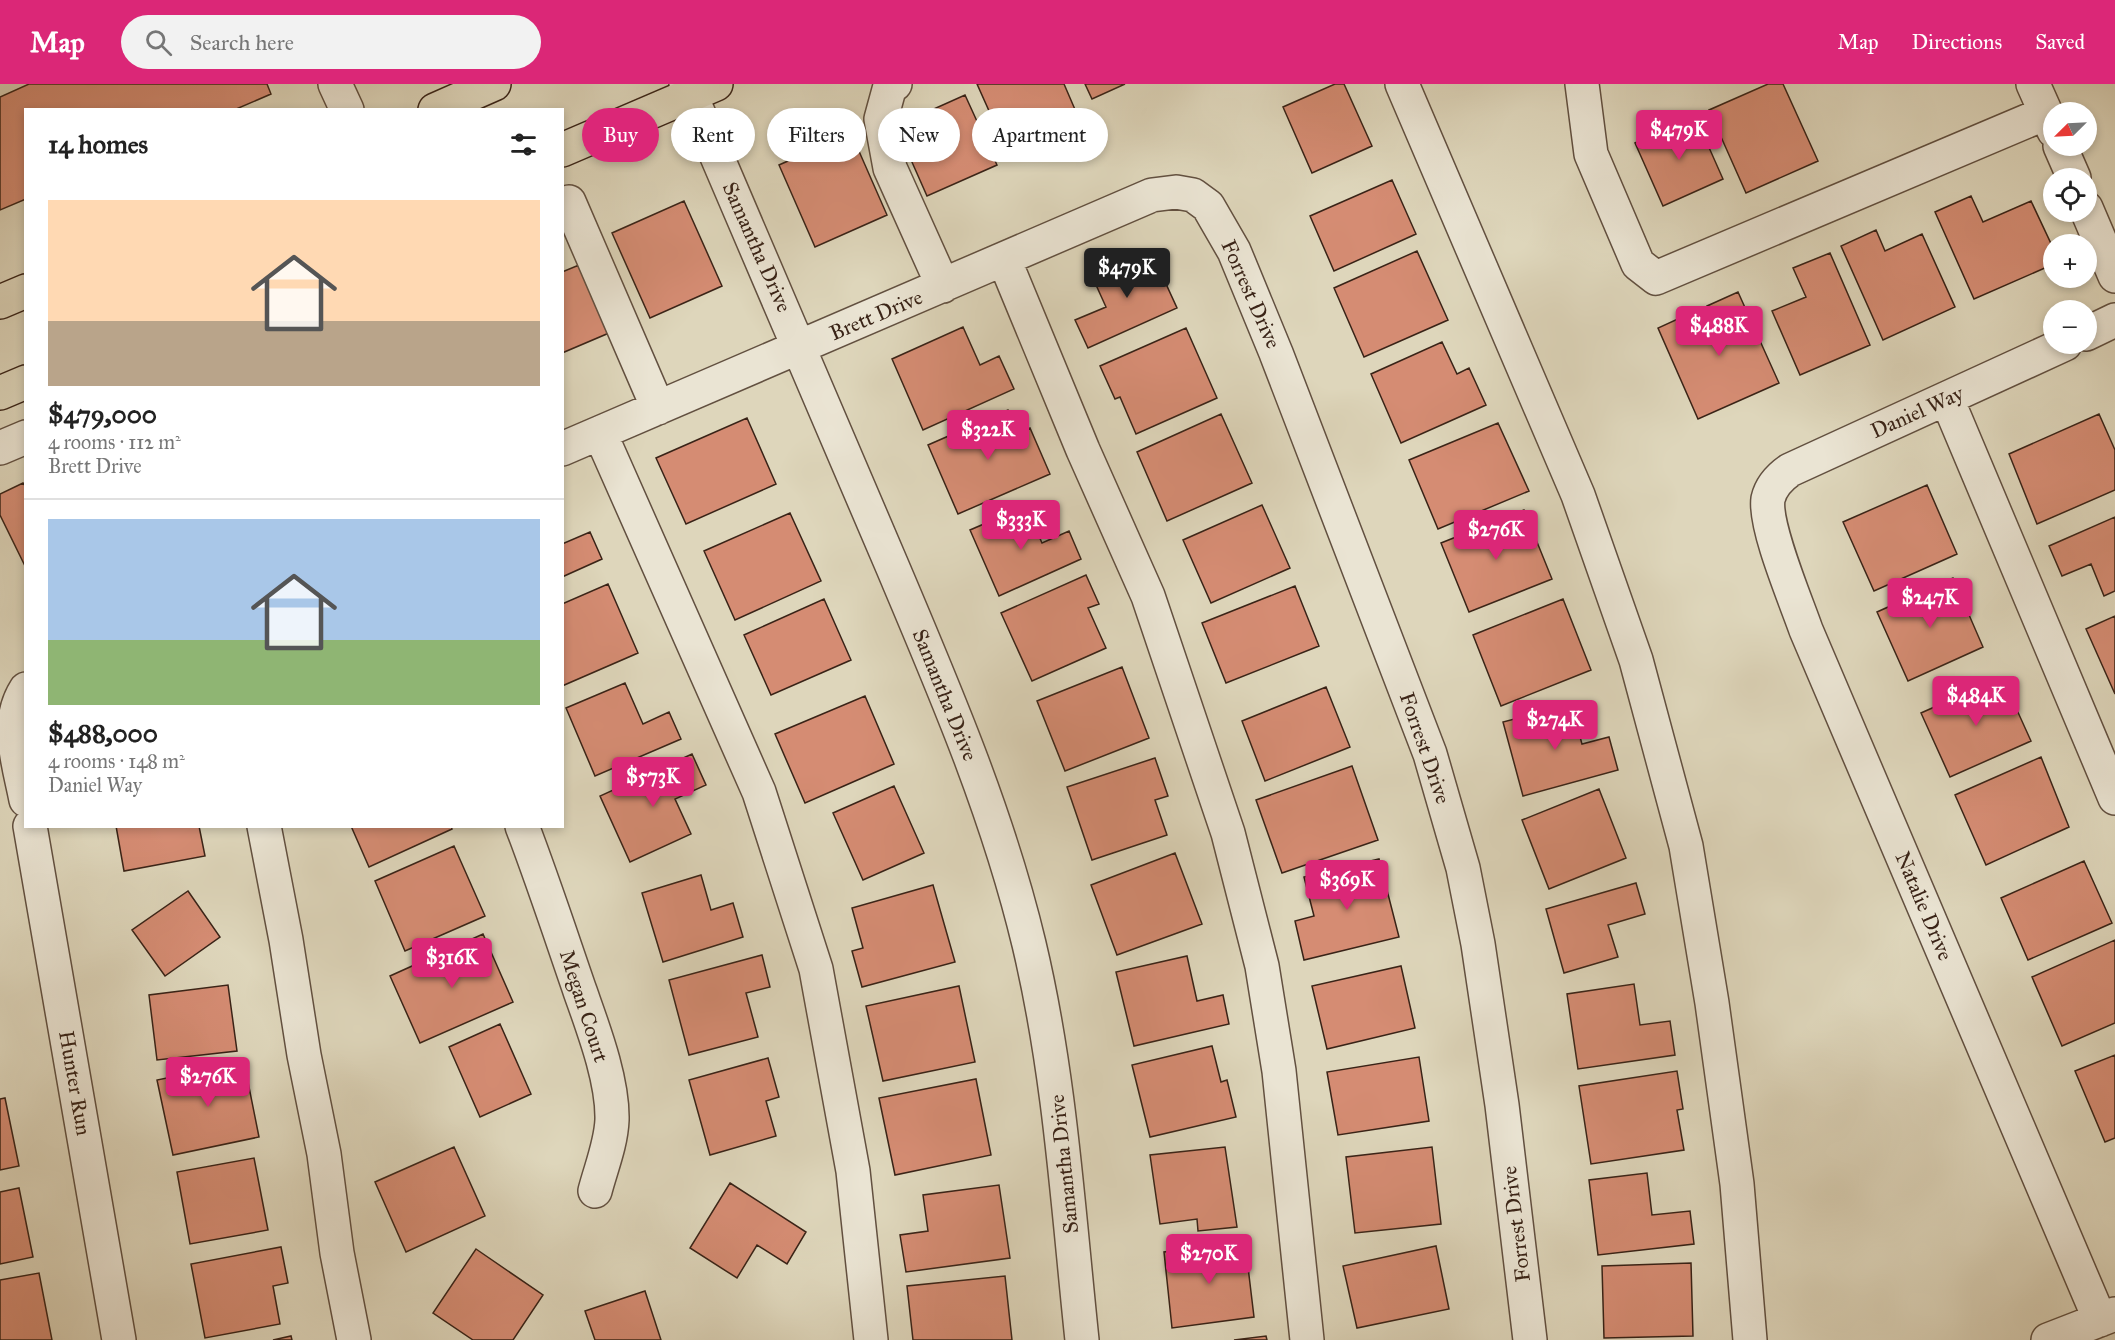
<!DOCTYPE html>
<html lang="en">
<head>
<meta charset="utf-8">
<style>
	:root { --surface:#fff; --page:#f2f2f2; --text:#222; --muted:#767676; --line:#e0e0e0; --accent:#db2777 }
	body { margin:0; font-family:"IM FELL Great Primer",serif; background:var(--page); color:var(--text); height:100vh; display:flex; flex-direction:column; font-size:22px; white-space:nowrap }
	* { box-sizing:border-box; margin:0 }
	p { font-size:20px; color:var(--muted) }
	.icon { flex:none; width:33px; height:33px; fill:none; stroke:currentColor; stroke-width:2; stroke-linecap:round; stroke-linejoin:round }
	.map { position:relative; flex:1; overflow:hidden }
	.side { position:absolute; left:24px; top:24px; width:540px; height:720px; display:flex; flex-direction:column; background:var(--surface); border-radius:0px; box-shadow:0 3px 9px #0003 }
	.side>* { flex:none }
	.hud { position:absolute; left:582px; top:24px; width:570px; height:54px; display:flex; gap:12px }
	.needle { width:39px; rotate:246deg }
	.controls { position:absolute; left:2043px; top:18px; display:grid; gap:12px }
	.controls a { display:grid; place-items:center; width:54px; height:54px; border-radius:50%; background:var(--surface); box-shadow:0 3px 9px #0003; font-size:30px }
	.price { position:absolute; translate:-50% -51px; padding:0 14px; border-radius:6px; background:var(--accent); color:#fff; font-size:20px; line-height:39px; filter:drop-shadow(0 2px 3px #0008) }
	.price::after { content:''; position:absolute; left:50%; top:36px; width:18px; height:14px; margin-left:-9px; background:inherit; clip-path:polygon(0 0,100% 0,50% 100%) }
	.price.current { background:#222; color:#fff }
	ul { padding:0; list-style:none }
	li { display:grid; align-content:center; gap:12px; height:318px; padding:0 24px }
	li+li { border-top:2px solid var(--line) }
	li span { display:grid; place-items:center; height:186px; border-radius:0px; color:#555 }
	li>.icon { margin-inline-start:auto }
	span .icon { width:108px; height:108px; fill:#fffc; stroke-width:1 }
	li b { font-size:26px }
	h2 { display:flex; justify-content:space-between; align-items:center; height:72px; padding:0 24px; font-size:26px }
	.pill { padding:0 21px; border-radius:27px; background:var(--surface); box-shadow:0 3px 9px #0003; font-size:21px; line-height:54px }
	.pill.current { background:var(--accent); color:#fff }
	header { display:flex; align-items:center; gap:36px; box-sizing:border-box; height:84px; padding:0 30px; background:var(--accent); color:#fff }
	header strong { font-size:28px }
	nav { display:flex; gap:33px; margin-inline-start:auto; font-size:21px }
	.search { width:420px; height:54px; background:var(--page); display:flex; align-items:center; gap:15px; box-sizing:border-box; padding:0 21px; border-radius:33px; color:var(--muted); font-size:22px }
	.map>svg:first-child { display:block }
	.building { fill:#d58c73; stroke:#392317; stroke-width:1.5 }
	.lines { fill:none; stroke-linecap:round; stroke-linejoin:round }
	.minor-casing { stroke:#625040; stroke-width:36 }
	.major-casing { stroke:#392317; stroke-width:36 }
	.minor { stroke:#eae4d3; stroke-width:33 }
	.major { stroke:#ded6bb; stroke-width:33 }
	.labels { text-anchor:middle; stroke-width:4.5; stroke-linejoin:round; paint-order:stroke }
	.street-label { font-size:21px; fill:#392317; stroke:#eae4d3 }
</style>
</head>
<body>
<header>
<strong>Map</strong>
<div class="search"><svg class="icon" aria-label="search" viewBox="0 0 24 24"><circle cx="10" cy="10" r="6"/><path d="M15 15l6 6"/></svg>Search here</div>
<nav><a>Map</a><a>Directions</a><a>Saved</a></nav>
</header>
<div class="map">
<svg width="2115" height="1256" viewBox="0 0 2115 1256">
	<rect width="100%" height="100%" fill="#ded6bb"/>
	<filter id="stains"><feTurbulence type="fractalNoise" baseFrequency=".00333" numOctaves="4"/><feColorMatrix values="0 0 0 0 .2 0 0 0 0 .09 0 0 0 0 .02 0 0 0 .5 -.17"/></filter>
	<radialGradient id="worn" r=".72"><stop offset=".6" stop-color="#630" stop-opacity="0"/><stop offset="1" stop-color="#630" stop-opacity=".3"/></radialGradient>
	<path class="building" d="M29 0H267L271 10 234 26H26V115L0 126V13Z
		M977 0H1064L1083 44 1011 76Z
		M1085 0H1125L1092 15Z
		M1335 0H1344L1372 62 1312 89 1283 23Z
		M1768 0H1783L1818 77 1746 109 1709 26Z
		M965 11 997 81 927 112 896 42Z
		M1695 32 1723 95 1663 122 1635 59Z
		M851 49 887 131 815 163 779 81Z
		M1392 96 1416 150 1334 187 1310 132Z
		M1971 112 1983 138 2031 117 2054 166V180L1974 215 1935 128Z
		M684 117 722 202 650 234 612 149Z
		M1876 146 1885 167 1922 150 1955 223 1883 256 1841 162Z
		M1150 165 1177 224 1088 264 1075 236 1106 223 1092 192Z
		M1417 167 1448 236 1364 273 1334 204Z
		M1830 169 1870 261 1800 291 1772 227 1806 213 1793 184Z
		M579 181 609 249 562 269V188Z
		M1738 208 1779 299 1698 335 1658 244 1693 228 1703 250 1716 244 1707 222Z
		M963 243 980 281 999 272 1014 305 923 346 892 275Z
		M1186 244 1217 314 1136 350 1120 313 1115 315 1100 282Z
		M1442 258 1457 290 1469 284 1486 321 1401 359 1371 290Z
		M1008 326 1018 349 1030 344 1050 390 958 430 928 361Z
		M1221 330 1252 399 1167 437 1137 368Z
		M2099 330 2115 366V406L2037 440 2009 370Z
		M747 334 776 400 686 440 656 374Z
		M1498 339 1529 407 1438 445 1409 376Z
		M23 399 26 403V484L0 431V410Z
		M1927 401 1957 470 1874 507 1843 438Z
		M1262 421 1290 484 1211 519 1183 456Z
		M1026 422 1042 459 1069 447 1081 475 999 512 970 446Z
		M1524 426 1552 495 1469 528 1441 459Z
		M790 429 821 497 735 536 704 467Z
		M2115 433V507L2104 512 2091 480 2062 492 2049 462Z
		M590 448 602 475 562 493V460Z
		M1086 491 1099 520 1088 524 1106 564 1032 597 1001 529Z
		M1953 494 1983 563 1908 597 1877 528Z
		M608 500 638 569 562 602V520Z
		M1295 502 1319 562 1226 599 1202 539Z
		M824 515 851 576 771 611 744 551Z
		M1563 515 1591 586 1501 622 1473 551Z
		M2115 532V610L2086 545Z
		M1122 583 1149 654 1065 687 1037 617Z
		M2002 593 2031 657 1950 693 1921 629Z
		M625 599 643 640 669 628 681 655 595 692 566 624Z
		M1326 603 1350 663 1265 697 1242 637Z
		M865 612 894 680 805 719 775 650Z
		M1571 620 1582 660 1609 653 1618 686 1523 712 1503 638Z
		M692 670 706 701 675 715 691 750 630 778 600 712Z
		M2041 673 2069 743 1986 781 1955 711Z
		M1155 674 1168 712 1155 716 1167 751 1092 776 1067 703Z
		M1352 682 1378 756 1282 789 1256 716Z
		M894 702 924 769 863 796 833 729Z
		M1599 705 1626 774 1549 805 1522 736Z
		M116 742H199L205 772 124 787Z
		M351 742H451L452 745 369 783Z
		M454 762 485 832 405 867 375 797Z
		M1175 769 1202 840 1117 871 1091 801Z
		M1379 775 1399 853 1304 876 1295 837 1314 832 1304 793Z
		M2084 777 2112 839 2028 876 2001 814Z
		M701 791 711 826 733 819 743 853 663 878 642 809Z
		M1636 799 1645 830 1608 841 1618 873 1564 889 1546 825Z
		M933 801 955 878 862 903 852 867 863 864 852 824Z
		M188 807 220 853 165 892 132 846Z
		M483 850 513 918 420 959 390 892Z
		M2115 856V939L2062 962 2032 893Z
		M762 871 770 903 746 909 758 953 689 971 669 896Z
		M1187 872 1197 917 1223 911 1229 940 1134 962 1116 888Z
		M1401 882 1415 944 1327 965 1312 902Z
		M1634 900 1640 941 1670 937 1675 971 1578 985 1567 910Z
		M228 901 237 967 157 976 149 911Z
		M959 902 975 978 883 997 866 922Z
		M500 940 531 1010 480 1033 449 963Z
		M1212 962 1221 998 1227 996 1236 1033 1150 1053 1132 981Z
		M2115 971V1054L2105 1058 2075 987Z
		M1419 973 1429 1037 1338 1051 1327 988Z
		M768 974 779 1013 766 1017 776 1052 710 1071 689 996Z
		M244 978 259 1053 173 1071 157 996Z
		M1677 987 1683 1025 1677 1026 1684 1066 1591 1080 1579 1002Z
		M976 995 991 1071 895 1091 879 1014Z
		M5 1014 19 1082 0 1086V1015Z
		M454 1063 485 1132 406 1168 375 1098Z
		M1225 1063 1237 1143 1198 1147 1197 1135 1160 1140 1150 1071Z
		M1432 1063 1441 1140 1355 1149 1346 1073Z
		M254 1074 268 1146 190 1160 177 1088Z
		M1647 1089 1652 1131 1690 1127 1694 1160 1598 1171 1589 1096Z
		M730 1099 806 1148 787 1180 757 1161 737 1194 690 1164Z
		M999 1101 1010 1174 906 1188 900 1151 928 1147 923 1111Z
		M19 1104 33 1173 0 1180V1108Z
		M1245 1158 1254 1233 1172 1244 1164 1168Z
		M1436 1162 1449 1225 1357 1244 1343 1182Z
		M281 1163 288 1199 273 1202 280 1240 205 1254 191 1180Z
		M476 1165 543 1211 513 1256H473L433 1229Z
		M1691 1179 1693 1252 1604 1254 1602 1182Z
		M39 1189 52 1256H0V1196Z
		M1005 1192 1012 1256H913L907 1202Z
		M645 1207 661 1256H595L585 1227Z
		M291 1252 292 1256H273Z
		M1266 1252 1267 1256H1234Z"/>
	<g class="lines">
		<defs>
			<path id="minor" d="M335 0 347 26
				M686 0C754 162 825 322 893 484 945 607 998 730 1029 860 1060 990 1068 1124 1082 1256
				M895 0 890 2 881 35 890 84 943 202
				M1402 0 1578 411 1636 576 1686 762 1712 919 1737 1100 1750 1256
				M1582 0 1591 70 1638 180 1656 194 2046 29
				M2033 0 2054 47
				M2060 62 2074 94
				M562 121 569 118 658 324
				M2086 124 2115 192
				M1004 175 1083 366 1148 512 1228 749 1262 882 1279 987 1307 1256
				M2086 250 2115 236
				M2065 260 1790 386C1780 393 1771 402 1768 415 1764 442 1796 517 1806 546L2100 1236
				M1947 315 2115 714
				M600 349 759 708 816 885 853 1087 871 1256
				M0 364 26 353
				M562 365 1152 111 1176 108 1193 111 1208 122 1234 167 1276 269 1430 670 1463 784 1478 860 1502 1021 1530 1256
				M26 605C4 639 19 679 26 716
				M30 742 119 1256
				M264 742 286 856 304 971 324 1070 337 1169 354 1256
				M522 742C543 797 561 852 580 907 593 944 613 996 612 1036 611 1060 601 1084 595 1107
				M2048 1256 2115 1230"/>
			<path id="major" d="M435 26 494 0
				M562 66 716 0
				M0 218 26 207
				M0 309 26 298"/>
		</defs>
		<use href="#minor" class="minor-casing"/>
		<use href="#major" class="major-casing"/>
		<use href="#minor" class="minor"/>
		<use href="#major" class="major"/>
	</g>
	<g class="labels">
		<g class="street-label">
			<text transform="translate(757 163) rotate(66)" y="7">Samantha Drive</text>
			<text transform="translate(1251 210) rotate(66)" y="7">Forrest Drive</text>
			<text transform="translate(876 231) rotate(-23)" y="7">Brett Drive</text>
			<text transform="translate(1917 328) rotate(-24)" y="7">Daniel Way</text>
			<text transform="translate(945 611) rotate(68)" y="7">Samantha Drive</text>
			<text transform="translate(1425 664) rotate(71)" y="7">Forrest Drive</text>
			<text transform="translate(1924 822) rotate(67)" y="7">Natalie Drive</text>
			<text transform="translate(584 922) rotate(72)" y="7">Megan Court</text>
			<text transform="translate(75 999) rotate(80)" y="7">Hunter Run</text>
			<text transform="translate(1064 1080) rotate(-96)" y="7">Samantha Drive</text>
			<text transform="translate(1516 1140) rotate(-97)" y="7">Forrest Drive</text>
		</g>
	</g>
	<rect width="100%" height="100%" filter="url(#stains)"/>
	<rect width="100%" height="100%" fill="url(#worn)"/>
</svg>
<div class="controls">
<a><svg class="needle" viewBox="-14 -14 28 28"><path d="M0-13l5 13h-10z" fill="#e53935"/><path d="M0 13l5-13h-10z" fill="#767676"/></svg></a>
<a><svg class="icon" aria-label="locate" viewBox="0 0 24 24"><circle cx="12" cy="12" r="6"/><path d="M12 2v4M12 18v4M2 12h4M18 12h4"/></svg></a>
<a>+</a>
<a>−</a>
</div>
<b class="price" style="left:1679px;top:77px">$479K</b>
<b class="price current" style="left:1127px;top:215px">$479K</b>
<b class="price" style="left:1719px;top:273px">$488K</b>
<b class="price" style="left:988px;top:377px">$322K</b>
<b class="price" style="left:1021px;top:467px">$333K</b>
<b class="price" style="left:1496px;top:477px">$276K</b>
<b class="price" style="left:1930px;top:545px">$247K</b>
<b class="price" style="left:1976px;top:643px">$484K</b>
<b class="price" style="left:1555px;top:667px">$274K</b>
<b class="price" style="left:653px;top:724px">$573K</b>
<b class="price" style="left:1347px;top:827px">$369K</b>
<b class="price" style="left:452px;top:905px">$316K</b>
<b class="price" style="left:208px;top:1024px">$276K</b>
<b class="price" style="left:1209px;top:1201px">$270K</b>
<div class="hud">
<a class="pill current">Buy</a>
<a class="pill">Rent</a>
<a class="pill">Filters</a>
<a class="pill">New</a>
<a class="pill">Apartment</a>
</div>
<section class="side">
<h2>14 homes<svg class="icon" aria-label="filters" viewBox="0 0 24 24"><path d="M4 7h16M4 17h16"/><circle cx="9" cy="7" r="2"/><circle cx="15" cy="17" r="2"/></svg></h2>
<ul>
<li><span style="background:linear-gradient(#ffd9b3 65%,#b9a48a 0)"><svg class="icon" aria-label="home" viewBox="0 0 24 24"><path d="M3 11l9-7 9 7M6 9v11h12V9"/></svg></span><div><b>$479,000</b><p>4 rooms · 112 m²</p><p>Brett Drive</p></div></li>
<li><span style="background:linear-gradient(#a9c7e8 65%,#8fb573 0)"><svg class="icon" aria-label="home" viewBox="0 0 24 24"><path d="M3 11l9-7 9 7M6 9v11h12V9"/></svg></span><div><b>$488,000</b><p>4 rooms · 148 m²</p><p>Daniel Way</p></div></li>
</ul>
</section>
</div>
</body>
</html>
